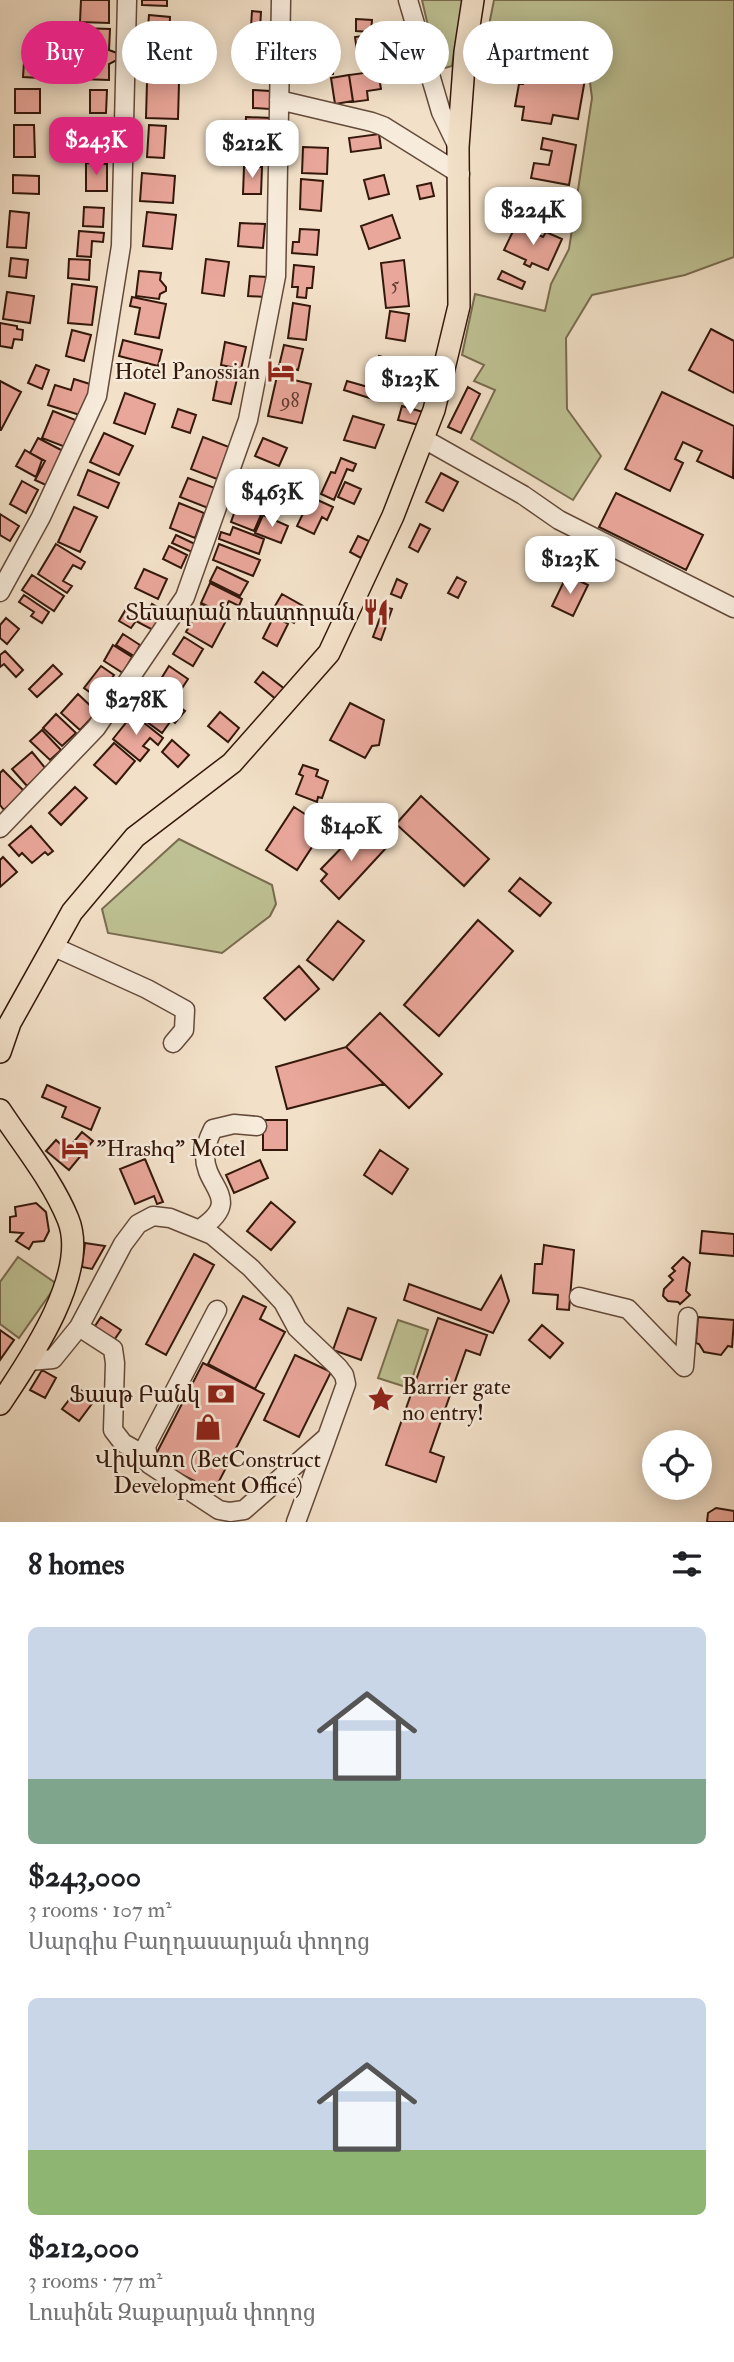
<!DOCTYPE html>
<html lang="en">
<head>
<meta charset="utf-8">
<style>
	:root { --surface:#fff; --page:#f6f6f6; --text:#202124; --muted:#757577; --accent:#db2777 }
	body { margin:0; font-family:"IM FELL Double Pica","Noto Serif Armenian",serif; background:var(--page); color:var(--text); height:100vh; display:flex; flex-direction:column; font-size:26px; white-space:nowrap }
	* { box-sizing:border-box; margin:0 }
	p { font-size:23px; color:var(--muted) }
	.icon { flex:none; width:38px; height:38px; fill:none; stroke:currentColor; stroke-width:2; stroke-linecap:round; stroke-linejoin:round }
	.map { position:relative; height:1522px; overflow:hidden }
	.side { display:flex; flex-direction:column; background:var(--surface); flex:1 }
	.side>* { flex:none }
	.guide { position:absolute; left:21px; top:21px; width:693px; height:63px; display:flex; gap:14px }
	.buttons { position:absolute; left:642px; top:1430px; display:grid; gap:14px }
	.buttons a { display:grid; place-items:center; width:70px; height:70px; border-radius:50%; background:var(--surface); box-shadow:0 4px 18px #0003; font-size:35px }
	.price { position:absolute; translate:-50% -60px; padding:0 16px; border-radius:14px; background:#fff; color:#222; font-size:23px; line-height:46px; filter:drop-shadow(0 2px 4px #0008) }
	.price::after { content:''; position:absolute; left:50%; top:42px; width:21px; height:16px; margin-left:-10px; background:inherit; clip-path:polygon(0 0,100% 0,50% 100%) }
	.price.selected { background:var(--accent); color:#fff }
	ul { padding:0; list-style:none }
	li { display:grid; align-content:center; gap:14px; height:371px; padding:0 28px }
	li span { display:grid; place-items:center; height:217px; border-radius:10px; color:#555 }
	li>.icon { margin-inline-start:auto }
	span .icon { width:126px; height:126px; fill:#fffc; stroke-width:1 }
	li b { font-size:30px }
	h2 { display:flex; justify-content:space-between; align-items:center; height:84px; padding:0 28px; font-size:30px }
	.pill { padding:0 24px; border-radius:32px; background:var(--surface); box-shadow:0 4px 18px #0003; font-size:24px; line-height:63px }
	.pill.selected { background:var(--accent); color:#fff }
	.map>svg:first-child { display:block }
	.green { fill:#bec193; stroke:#796c4f; stroke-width:2 }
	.building { fill:#e9a69a; stroke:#34180b; stroke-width:2 }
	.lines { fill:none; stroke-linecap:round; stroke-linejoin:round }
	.minor-casing { stroke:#644a3a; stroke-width:21 }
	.major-casing { stroke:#34180b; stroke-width:24 }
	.minor { stroke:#f7ebdb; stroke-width:18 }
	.major { stroke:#f2e0c8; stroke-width:21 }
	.labels { text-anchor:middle; stroke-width:5; stroke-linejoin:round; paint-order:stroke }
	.number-label { font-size:19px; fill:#613c2f }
	.poi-label { font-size:23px; fill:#34180b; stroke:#f7ebdb; text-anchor:end }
</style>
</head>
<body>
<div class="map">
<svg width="734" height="1522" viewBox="0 0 734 1522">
	<rect width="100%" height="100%" fill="#f2e0c8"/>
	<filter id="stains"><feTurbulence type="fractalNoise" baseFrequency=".00286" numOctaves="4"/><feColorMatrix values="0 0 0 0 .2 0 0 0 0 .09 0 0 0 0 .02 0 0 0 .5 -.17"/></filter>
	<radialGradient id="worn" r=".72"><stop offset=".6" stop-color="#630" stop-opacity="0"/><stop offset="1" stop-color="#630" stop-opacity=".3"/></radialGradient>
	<path class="green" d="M422 0H463L452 66 445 68 437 65Z
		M494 0H734V257L685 275 592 295 566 338 567 409 601 456 573 500 471 439 495 390 474 381 484 365 462 355 475 294 545 311 551 284 569 249 592 98 586 51 539 27 489 25Z
		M179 839 272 885 276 904 270 916 222 953 108 933 102 909Z
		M18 1257 57 1284 19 1338 0 1324V1282Z
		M398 1320 428 1330 409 1388 378 1378Z"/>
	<path class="building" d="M81 0H109V23L80 22Z
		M142 0H167V6L142 5Z
		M252 11 261 12 260 28 251 27Z
		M149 15 170 17 169 41 147 40Z
		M356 19 372 20 371 32 356 31Z
		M80 28 110 29 109 50 117 53V60L109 64V80L79 79Z
		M301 31 328 32 327 50 300 49Z
		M377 34 380 55 358 58 355 37Z
		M25 46 41 47 40 78 23 77Z
		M148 46 168 47 166 77 147 76Z
		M333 57V74H302V58Z
		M536 61 562 65 561 76 585 79 578 119 553 115 551 124 522 120 524 107 515 106 519 84H523L526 68 534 70Z
		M378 71 381 89 367 91 368 100 353 102 349 75Z
		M349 75 353 101 335 104 331 78Z
		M147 82 179 83 178 119 146 118Z
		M15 89H40V113H15Z
		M90 90H107L106 113H90Z
		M253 90 270 91V109L253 108Z
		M246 117 271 118 270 139 245 138Z
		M14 125H34L35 157H14Z
		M149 125 166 126 164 158 147 157Z
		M91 129 112 130 111 154H91Z
		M379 134 381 148 351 152 349 138Z
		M543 138 576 145 569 185 531 178 534 163 549 165 552 151 541 149Z
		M242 141 271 144 270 159 241 157Z
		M303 147 328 148 327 174 302 173Z
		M86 163 107 164V191H86Z
		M244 167H262L261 194H243Z
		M142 173 175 176 173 203 140 201Z
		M13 175 39 176V194L13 193Z
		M384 175 389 194 369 199 364 180Z
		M301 179 323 181 321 211 300 209Z
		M431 183 434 196 420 199 417 186Z
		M84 207 104 208 103 227 83 226Z
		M10 211 29 213 26 248 7 247Z
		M147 212 176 215 172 249 143 246Z
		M392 215 400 238 369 249 361 226Z
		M240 223 265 224 263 248 238 246Z
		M516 225 543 237 546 232 562 239 548 270 532 263 530 267 524 264 526 260 504 250Z
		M300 229 319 230 317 255 292 253 293 242H299Z
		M79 231 104 233 103 242 92 241 91 257 77 256Z
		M11 258 28 260 26 278 9 276Z
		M69 259 90 260 89 280 68 278Z
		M206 259 229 262 224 296 202 293Z
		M404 260 409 306 386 308 381 263Z
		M294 265 314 267 312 288H307L306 298 297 297 298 287H292Z
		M139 271 161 273 160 280 166 287V291L160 294 159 299 136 296Z
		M502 271 525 282 522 289 498 279Z
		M250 276 267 277 265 297 248 296Z
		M72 284 97 287 92 325 68 323Z
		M7 292 34 296 30 323 3 319Z
		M132 297 166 304 159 338 135 334 140 308 130 306Z
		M293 303 310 306 306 340 288 338Z
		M390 311 409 314 405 341 386 338Z
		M0 323 17 326V329L23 330 22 340 14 339 12 348 0 346Z
		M711 329 734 341V393L689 370Z
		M72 330 91 335 84 361 66 356Z
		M123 340 162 350 158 366 119 356Z
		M225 342 246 347 241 369 221 365Z
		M284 345 303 349 298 370 279 366Z
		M379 356 403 363 395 393 371 386Z
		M36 365 49 370 42 389 28 383Z
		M218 375 237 379 231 404 213 400Z
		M277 376 311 384 302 423 268 416Z
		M74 379 93 385 83 416 48 405 55 385 71 390Z
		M0 381 21 392 1 430H0Z
		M347 381 382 391 379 401 344 390Z
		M468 387 480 394 461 433 448 427Z
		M662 392 734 426 733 478 697 461 702 451 683 442 675 459 683 463 670 491 625 469Z
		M125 393 155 404 145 434 114 423Z
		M402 406 423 412 419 425 398 420Z
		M178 409 196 415 190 433 172 427Z
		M53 411 78 421 68 448 42 438Z
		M353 416 384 425 375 448 344 440Z
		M104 433 133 446 119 475 90 462Z
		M203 437 229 447 217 479 191 469Z
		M38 438 67 453 48 486 35 480 45 461 30 453Z
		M263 438 287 448 279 466 255 456Z
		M25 450 42 460 36 477 16 466Z
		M341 458 356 464 353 471 347 469 334 500 321 494 331 472 335 473Z
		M88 470 119 483 108 508 78 495Z
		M249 470 279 483 269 509 238 497Z
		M441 473 458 482 443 511 426 502Z
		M188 478 215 488 208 508 180 497Z
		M22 481 38 490 26 513 10 504Z
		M345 482 361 489 354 504 338 497Z
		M616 493 703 535 686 570 599 527Z
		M311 497 333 507 327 520 322 517 314 534 297 526Z
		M179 503 204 513 195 538 170 528Z
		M237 505 261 515 254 531 231 522Z
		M74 507 97 517 80 552 58 542Z
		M0 514 19 526 10 541 0 535Z
		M263 515 288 526 281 543 255 533Z
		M420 524 430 529 418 552 409 547Z
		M233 527 264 539 259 554 219 539 221 532 230 535Z
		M176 535 195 544 192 552 172 543Z
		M358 536 369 541 361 558 350 552Z
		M56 544 85 562 81 569 73 565 63 581 72 586 67 593 38 574Z
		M219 544 260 560 253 576 213 560Z
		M169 546 187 555 181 568 163 559Z
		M217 567 248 582 240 596 210 581Z
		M144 569 167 579 158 599 135 588Z
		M32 575 64 596 54 611 22 590Z
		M567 575 588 585 573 616 552 606Z
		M457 577 466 582 458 598 448 593Z
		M397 579 407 584 401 598 391 594Z
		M210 583 242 599 239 606 229 601 222 613 201 603Z
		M282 594 303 606 294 623 272 611Z
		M24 595 49 612 42 623 31 616 34 612 19 602Z
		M130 602 148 612 152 604 164 611 153 630 136 621 131 628 119 621Z
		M201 605 227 619 212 647 186 632Z
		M384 607 392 609 381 640 373 637Z
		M274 616 288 624 277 646 263 638Z
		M6 618 19 629 7 644 0 638V625Z
		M123 634 140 645 134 656 116 645Z
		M184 637 203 649 193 666 173 654Z
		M113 645 132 657 123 673 104 661Z
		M5 651 23 670 16 677 4 664 0 667V655Z
		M53 665 62 674 37 697 29 689Z
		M101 666 114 675 98 698 84 688Z
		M169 666 188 679 175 699 156 687Z
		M263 672 286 690 277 700 255 682Z
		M153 688 185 711 175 723 144 701Z
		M78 694 97 712 80 730 61 713Z
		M143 702 170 722 162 733 135 713Z
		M350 703 384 720 379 745 372 746 365 758 330 740Z
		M220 712 239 728 228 742 208 726Z
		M56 714 76 733 62 746 43 728Z
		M133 714 163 738 158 745 150 738 143 746 149 750 140 761 113 739Z
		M42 730 61 750 50 760 30 741Z
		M172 740 189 755 178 767 162 752Z
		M114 743 135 761 116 784 94 765Z
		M32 752 46 769 27 786 12 769Z
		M303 765 318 770 316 776 328 781 322 798 318 797 317 802 296 794 303 776 299 774Z
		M3 770 24 791 4 810 0 805V773Z
		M75 787 87 798 61 825 49 813Z
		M421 796 489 859 464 886 396 824Z
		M294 807 325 827 297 870 266 850Z
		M31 826 53 851 48 855 45 852 32 863 22 853 19 856 9 845Z
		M367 830 386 848 339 899 321 881 327 874 321 869 351 838 359 836Z
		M3 857 17 872 0 887V860Z
		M520 878 551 903 540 916 509 891Z
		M478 920 513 951 439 1036 404 1005Z
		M338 921 364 941 333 980 307 960Z
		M299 966 319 989 285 1020 264 998Z
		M380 1013 442 1074 409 1108 346 1047Z
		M346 1047 384 1084 287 1109 276 1067Z
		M47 1085 100 1108 91 1130 62 1117 66 1107 42 1097Z
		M263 1120H287V1150H263Z
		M82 1132 93 1141 69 1170 46 1151 56 1140 67 1150Z
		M380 1150 408 1169 392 1194 364 1175Z
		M145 1159 163 1202 157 1204 154 1196 135 1204 120 1169Z
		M260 1160 268 1178 234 1193 226 1175Z
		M271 1202 295 1222 271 1250 247 1231Z
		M36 1203 46 1212 49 1231 44 1241 33 1242 29 1249 16 1241 23 1233 10 1232V1217L16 1216 15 1207Z
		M702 1231 734 1234V1256L700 1253Z
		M85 1243 105 1246 92 1269 82 1267Z
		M544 1245 574 1250 569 1310 557 1309 558 1295 533 1293 535 1264H542Z
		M194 1254 214 1265 166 1355 146 1344Z
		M683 1257 690 1263 686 1291 690 1295 680 1304 678 1302 668 1301 663 1296 664 1289 673 1280 669 1276 675 1271 672 1268Z
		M501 1276 509 1301 493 1333 404 1300 409 1284 481 1310Z
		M243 1296 266 1307 260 1319 285 1332 255 1389 208 1364Z
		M348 1308 376 1318 361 1360 333 1350Z
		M101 1317 121 1330 112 1343 93 1329Z
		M698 1317 734 1320 732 1347 728 1346 721 1355 704 1352 699 1344 696 1343Z
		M438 1318 487 1335 480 1355 466 1350 430 1452 444 1457 436 1482 386 1465Z
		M542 1325 563 1343 550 1358 529 1340Z
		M0 1330 14 1340 0 1360Z
		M295 1355 331 1372 299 1437 264 1420Z
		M203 1363 264 1394 214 1491 153 1460Z
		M42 1370 56 1378 45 1398 30 1390Z
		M78 1388 94 1401 79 1421 62 1409Z
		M716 1508 734 1511V1522H707L708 1513Z"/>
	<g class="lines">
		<defs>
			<path id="minor" d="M408 0 441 112 458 147
				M279 100 372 122 383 126 460 174
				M424 439 523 495 559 520 734 608
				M0 592 41 517 97 396 121 246 127 0
				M0 828 96 728 185 597 248 420 276 276 281 0
				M52 946 147 989 185 1010 184 1030 173 1043
				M200 1229C244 1199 205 1188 205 1156 205 1146 209 1137 213 1129L234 1124 257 1126
				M579 1297 628 1309 684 1367
				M79 1327 113 1349 115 1363 113 1430 123 1443 146 1456
				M29 1361 53 1359 79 1327 123 1244 138 1224 153 1216 170 1218 212 1235 251 1268 283 1302 297 1328 338 1367 344 1375 346 1384 327 1437 244 1510 230 1512 219 1510 149 1464 146 1446 217 1310
				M684 1367 688 1317
				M296 1522 326 1440"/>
			<path id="major" d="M0 1052 10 1023 72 912 135 837 232 763 329 653 393 516 434 410 459 306 458 147 465 52 473 0
				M0 1110C23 1145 52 1180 68 1219 90 1273 29 1361 0 1404"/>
		</defs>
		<use href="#minor" class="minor-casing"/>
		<use href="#major" class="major-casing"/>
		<use href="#minor" class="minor"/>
		<use href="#major" class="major"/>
	</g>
	<defs>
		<symbol id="hotel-bare" viewBox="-9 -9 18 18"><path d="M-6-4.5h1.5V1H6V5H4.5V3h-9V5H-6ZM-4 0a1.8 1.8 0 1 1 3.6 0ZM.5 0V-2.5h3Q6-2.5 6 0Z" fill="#8f2418" stroke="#f7ebdb" stroke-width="2.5" paint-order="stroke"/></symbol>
		<symbol id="restaurant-bare" viewBox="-9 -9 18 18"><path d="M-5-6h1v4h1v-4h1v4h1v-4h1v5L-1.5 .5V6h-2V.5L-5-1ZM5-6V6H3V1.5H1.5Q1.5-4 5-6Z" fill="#8f2418" stroke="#f7ebdb" stroke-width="2.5" paint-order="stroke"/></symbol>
		<symbol id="bank-bare" viewBox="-9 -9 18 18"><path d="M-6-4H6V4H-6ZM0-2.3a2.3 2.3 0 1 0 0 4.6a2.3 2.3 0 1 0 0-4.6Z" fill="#8f2418" stroke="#f7ebdb" stroke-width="2.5" paint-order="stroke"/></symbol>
		<symbol id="sight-bare" viewBox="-9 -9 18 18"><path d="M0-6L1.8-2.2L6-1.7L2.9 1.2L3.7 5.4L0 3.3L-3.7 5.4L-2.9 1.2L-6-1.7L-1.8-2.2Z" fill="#8f2418" stroke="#f7ebdb" stroke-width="2.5" paint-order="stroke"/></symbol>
		<symbol id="shop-bare" viewBox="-9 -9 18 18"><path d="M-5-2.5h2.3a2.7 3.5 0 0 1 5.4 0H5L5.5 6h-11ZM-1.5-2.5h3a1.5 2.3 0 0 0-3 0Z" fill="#8f2418" stroke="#f7ebdb" stroke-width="2.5" paint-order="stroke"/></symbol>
	</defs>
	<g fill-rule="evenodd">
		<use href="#hotel-bare" x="262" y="352" width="38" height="38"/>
		<use href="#restaurant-bare" x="357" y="593" width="38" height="38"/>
		<use href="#hotel-bare" x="56" y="1129" width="38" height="38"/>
		<use href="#bank-bare" x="202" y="1375" width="38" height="38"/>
		<use href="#sight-bare" x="362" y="1380" width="38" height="38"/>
		<use href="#shop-bare" x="189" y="1408" width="38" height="38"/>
	</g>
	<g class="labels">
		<g class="number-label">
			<text x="395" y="291">5</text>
			<text x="290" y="407">98</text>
		</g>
		<g class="poi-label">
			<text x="260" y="379">Hotel Panossian</text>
			<text x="355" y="620">Տեսարան ռեստորան</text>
			<text x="96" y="1156" text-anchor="start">"Hrashq" Motel</text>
			<text x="402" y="1394" text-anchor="start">Barrier gate<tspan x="402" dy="26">no entry!</tspan></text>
			<text x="200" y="1402">Ֆասթ Բանկ</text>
			<text x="208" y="1467" text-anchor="middle">Վիվառո (BetConstruct<tspan x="208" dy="26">Development Office)</tspan></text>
		</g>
	</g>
	<rect width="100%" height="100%" filter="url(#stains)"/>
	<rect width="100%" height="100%" fill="url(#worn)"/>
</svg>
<div class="buttons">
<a><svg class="icon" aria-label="locate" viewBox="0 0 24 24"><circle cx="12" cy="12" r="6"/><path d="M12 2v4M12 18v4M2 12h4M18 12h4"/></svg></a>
</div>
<b class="price selected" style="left:96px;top:177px">$243K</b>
<b class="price" style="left:252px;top:180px">$212K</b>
<b class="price" style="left:533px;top:247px">$224K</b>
<b class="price" style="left:410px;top:416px">$123K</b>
<b class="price" style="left:272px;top:529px">$463K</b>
<b class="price" style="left:570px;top:596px">$123K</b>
<b class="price" style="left:136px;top:737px">$278K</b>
<b class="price" style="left:351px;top:863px">$140K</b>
<div class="guide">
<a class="pill selected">Buy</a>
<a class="pill">Rent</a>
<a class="pill">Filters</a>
<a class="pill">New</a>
<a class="pill">Apartment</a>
</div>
</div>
<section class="side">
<h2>8 homes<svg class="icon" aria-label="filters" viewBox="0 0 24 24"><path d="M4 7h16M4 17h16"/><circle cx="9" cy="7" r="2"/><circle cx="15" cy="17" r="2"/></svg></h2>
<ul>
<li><span style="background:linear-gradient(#c9d6e8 70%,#7fa58c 0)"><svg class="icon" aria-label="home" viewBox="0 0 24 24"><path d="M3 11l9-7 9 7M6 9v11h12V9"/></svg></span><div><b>$243,000</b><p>3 rooms · 107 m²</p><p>Սարգիս Բաղդասարյան փողոց</p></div></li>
<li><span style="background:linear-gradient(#c9d6e8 70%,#8fb573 0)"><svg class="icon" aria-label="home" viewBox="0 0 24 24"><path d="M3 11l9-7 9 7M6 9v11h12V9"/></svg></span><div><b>$212,000</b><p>3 rooms · 77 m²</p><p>Լուսինե Զաքարյան փողոց</p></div></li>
</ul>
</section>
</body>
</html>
